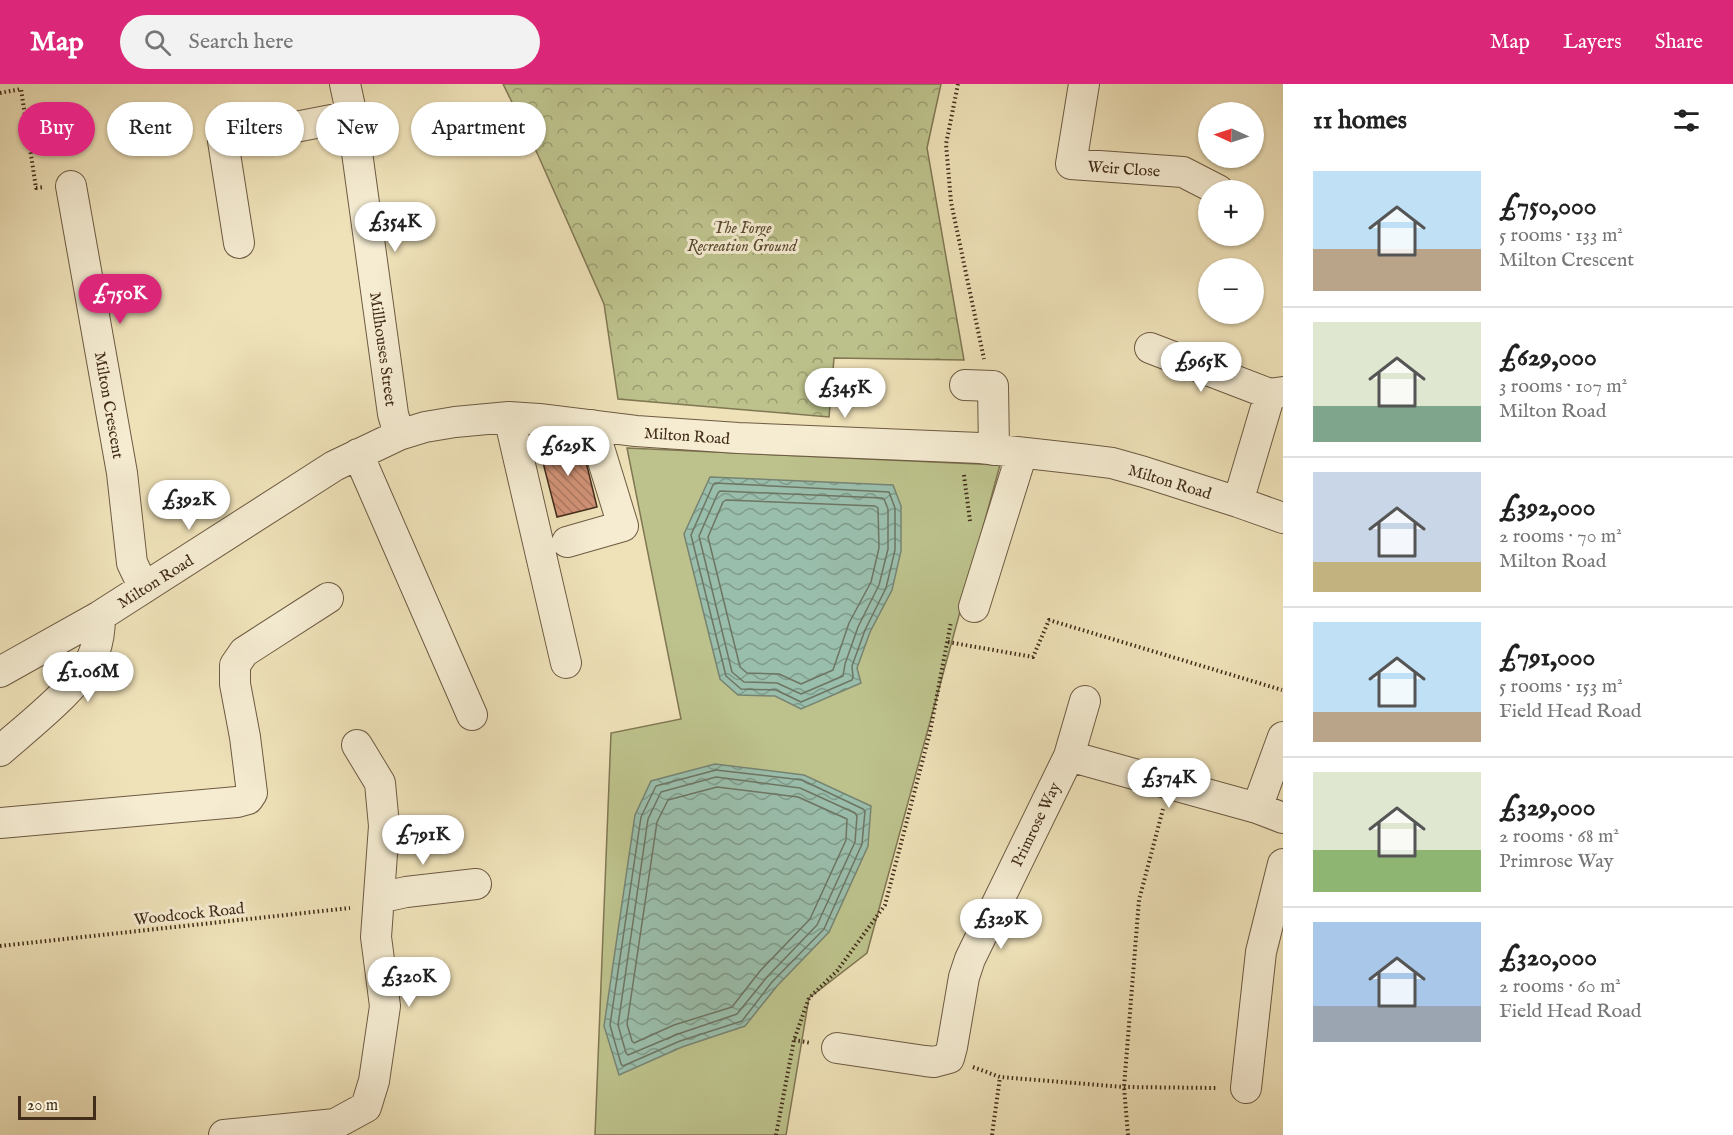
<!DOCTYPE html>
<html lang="en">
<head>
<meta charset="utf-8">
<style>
	:root { --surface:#fff; --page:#f2f2f2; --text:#222; --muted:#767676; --line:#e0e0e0; --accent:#db2777 }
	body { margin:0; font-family:"IM FELL English",serif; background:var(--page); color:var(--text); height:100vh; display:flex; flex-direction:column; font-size:22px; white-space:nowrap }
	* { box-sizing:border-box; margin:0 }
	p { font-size:20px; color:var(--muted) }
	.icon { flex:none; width:33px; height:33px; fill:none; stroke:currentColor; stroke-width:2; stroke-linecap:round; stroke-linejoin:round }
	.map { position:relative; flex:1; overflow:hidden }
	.side { display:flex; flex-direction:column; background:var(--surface); width:450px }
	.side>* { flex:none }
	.top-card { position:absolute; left:18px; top:18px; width:570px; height:54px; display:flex; gap:12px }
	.needle { width:39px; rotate:273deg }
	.tools { position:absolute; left:1198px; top:18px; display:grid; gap:12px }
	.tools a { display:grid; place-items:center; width:66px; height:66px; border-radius:50%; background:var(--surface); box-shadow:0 2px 4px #0004; font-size:30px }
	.scale { position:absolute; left:18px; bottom:15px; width:78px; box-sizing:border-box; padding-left:6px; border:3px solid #422c1a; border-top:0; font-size:16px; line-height:21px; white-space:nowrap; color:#422c1a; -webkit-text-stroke:4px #f5ecd2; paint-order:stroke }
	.price { position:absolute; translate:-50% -51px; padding:0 14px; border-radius:21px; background:#fff; color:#222; font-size:20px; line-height:39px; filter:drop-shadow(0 2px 3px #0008) }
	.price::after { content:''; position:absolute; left:50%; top:36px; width:18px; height:14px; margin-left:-9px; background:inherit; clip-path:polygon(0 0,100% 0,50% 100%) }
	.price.selected { background:var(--accent); color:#fff }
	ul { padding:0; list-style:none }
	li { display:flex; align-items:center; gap:18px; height:150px; padding:0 30px }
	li+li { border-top:2px solid var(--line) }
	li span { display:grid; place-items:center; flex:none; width:168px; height:120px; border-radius:0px; color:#555 }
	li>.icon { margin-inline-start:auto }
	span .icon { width:72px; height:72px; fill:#fffc; stroke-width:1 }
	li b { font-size:26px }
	h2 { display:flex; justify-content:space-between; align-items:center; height:72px; padding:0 30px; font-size:26px }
	.chip { padding:0 21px; border-radius:27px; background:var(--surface); box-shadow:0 2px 4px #0004; font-size:21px; line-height:54px }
	.chip.selected { background:var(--accent); color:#fff }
	header { display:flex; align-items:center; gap:36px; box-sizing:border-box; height:84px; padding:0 30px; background:var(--accent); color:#fff }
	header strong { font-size:28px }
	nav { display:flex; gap:33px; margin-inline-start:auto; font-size:21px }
	.search { width:420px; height:54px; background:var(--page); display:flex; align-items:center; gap:15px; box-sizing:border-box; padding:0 21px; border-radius:33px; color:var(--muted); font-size:22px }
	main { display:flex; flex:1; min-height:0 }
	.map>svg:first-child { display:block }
	.grass { fill:#bdc28c; stroke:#807753; stroke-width:1.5 }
	.forest { fill:url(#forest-crowns); stroke:#807753; stroke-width:1.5 }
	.water { fill:url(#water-waves); stroke:#778472; stroke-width:1.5 }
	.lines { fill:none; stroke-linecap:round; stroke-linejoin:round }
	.shore { stroke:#6e7563; stroke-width:1.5 }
	.building { fill:url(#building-back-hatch); stroke:#422c1a; stroke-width:1.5 }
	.minor-casing { stroke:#6d5a42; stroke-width:32 }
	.path { stroke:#422c1a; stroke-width:4; stroke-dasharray:1.5 3; stroke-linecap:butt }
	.minor { stroke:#f5ecd2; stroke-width:30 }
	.labels { text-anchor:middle; stroke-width:6; stroke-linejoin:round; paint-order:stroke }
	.street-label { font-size:16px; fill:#422c1a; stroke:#f5ecd2 }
	.park-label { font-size:16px; font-style:italic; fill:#5b4a31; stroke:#f5ecd2 }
</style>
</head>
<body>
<header>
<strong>Map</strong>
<div class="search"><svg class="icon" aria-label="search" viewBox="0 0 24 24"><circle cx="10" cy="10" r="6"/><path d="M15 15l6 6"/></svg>Search here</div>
<nav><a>Map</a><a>Layers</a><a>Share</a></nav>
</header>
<main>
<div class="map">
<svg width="1283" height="1051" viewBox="0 0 1283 1051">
	<defs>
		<pattern id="forest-crowns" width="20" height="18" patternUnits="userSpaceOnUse" patternTransform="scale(1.5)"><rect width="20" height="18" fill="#bdc28c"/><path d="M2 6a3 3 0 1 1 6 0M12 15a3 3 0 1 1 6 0" fill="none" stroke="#9b9e72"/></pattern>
		<pattern id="water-waves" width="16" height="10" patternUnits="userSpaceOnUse" patternTransform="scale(1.5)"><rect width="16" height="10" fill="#9abeac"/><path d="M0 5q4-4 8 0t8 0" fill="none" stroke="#7f9b8b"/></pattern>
		<pattern id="building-back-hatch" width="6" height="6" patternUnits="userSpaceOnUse" patternTransform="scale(1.5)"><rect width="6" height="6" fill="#d29378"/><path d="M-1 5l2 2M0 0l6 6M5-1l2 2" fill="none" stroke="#ac7862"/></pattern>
	</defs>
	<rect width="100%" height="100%" fill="#efe2b9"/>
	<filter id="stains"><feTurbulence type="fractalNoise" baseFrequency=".00333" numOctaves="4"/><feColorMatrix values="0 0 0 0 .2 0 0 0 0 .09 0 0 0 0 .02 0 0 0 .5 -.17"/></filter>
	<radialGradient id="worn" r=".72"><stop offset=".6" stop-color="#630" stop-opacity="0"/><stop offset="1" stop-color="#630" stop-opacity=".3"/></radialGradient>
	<path class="grass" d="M627 364 1000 381 867 869 809 914 786 1051H595L611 649 681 635Z"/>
	<path class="forest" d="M503 0H941L927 64 964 276 834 274 829 333 618 315 604 220 538 71Z"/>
	<path class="water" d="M710 393 893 401 901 422V467L892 506 870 548 857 584 861 599 801 625 775 612 738 611 720 595 684 450Z
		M715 680 804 691 871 722 868 762 829 848 777 902 745 942 682 963 619 991 604 942 635 731 651 697Z"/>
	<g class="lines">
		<path class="shore" d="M715 399 889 408 895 424V466L886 504 865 546 852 582 853 593 852 596 801 618 776 606 741 605 726 592 691 451 713 401Z
			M720 407 882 414 884 415 888 425V465L879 501 858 543 845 580 843 592 801 610 777 599 744 598 732 588 699 452 718 409Z
			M726 416 875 422 878 424 879 464 871 498 849 539 833 586 801 600 779 590 747 589 740 583 708 453 723 418Z
			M716 686 802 696 863 725 865 727 862 760 824 845 772 898 742 937 680 957 623 982 621 980 610 941 641 733 656 702Z
			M716 693 800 704 855 729 857 732 855 758 817 841 767 893 737 930 678 950 628 971 626 969 618 941 648 735 661 708Z
			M717 703 798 713 847 735 846 756 810 835 760 887 732 923 674 941 634 959 632 957 627 940 657 738 668 716Z"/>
	</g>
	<path class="building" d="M580 353 597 423 557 433 539 363Z"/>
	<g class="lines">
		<defs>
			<path id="minor" d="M345 0 352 32 393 330 399 351
				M1084 0 1071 80 1183 88 1218 106
				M71 102 122 389 132 479 144 504
				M239 159 223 57 352 32
				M1150 264 1270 310
				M965 301 993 302 994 366
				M509 333 566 579
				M358 370 472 631
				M1238 418 1270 310 1283 308
				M567 458 623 442 592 341
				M974 523 1022 369
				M0 588 100 532 334 382 399 351 425 343 455 338 509 333 539 335 636 347 738 354 980 364 1080 375 1112 379 1144 388 1238 418 1283 434
				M0 667C27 643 82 601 94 569 99 556 100 545 100 532
				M1069 672 1257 724 1283 734
				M1257 724 1283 653
				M0 739 237 718 248 715 252 709 245 653 235 600V581L244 568 328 514
				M379 814 406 808 476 800
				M837 964 925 977 934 978 949 974 952 963 964 893 970 875 1069 672 1085 617
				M1246 1004 1261 868 1283 780
				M224 1051 335 1040 366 1023 374 997 385 922 376 853 384 742 380 699 357 661"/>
		</defs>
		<use href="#minor" class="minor-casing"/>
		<path class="path" d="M958 0 946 60 951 118 984 275
			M0 9 21 5 36 104 44 103
			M964 391 970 437
			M948 558 1033 573 1049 536 1282 606
			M0 862 350 824
			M794 956 811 959
			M973 983 1000 993 1124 1003 1218 1004
			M776 1051 794 956 809 914 837 887 885 821 930 648 951 538
			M992 1051 1000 993
			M1128 1051 1124 1003 1139 816 1163 725"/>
		<use href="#minor" class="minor"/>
	</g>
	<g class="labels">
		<g class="street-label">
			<text transform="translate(1124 84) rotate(4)" y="6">Weir Close</text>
			<text transform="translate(384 265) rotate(82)" y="6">Millhouses Street</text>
			<text transform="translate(110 321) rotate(80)" y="6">Milton Crescent</text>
			<text transform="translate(687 351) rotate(4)" y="6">Milton Road</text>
			<text transform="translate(1170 397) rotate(17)" y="6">Milton Road</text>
			<text transform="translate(155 497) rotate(-32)" y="6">Milton Road</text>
			<text transform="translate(1035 740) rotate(-64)" y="6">Primrose Way</text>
			<text transform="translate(189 829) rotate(-6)" y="6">Woodcock Road</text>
		</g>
		<g class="park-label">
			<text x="742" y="149">The Forge<tspan x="742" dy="18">Recreation Ground</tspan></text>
		</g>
	</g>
	<rect width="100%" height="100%" filter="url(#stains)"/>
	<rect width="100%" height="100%" fill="url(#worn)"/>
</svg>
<div class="tools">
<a><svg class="needle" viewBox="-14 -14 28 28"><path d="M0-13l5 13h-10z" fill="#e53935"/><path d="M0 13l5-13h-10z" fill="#767676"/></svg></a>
<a>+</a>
<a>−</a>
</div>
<div class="scale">20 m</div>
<b class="price" style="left:395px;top:169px">£354K</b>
<b class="price selected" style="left:120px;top:241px">£750K</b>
<b class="price" style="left:1201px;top:309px">£965K</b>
<b class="price" style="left:845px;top:335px">£345K</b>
<b class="price" style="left:568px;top:393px">£629K</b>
<b class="price" style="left:189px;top:447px">£392K</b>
<b class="price" style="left:88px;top:619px">£1.06M</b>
<b class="price" style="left:1169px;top:725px">£374K</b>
<b class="price" style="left:423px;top:782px">£791K</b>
<b class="price" style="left:1001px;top:866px">£329K</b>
<b class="price" style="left:409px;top:924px">£320K</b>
<div class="top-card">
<a class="chip selected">Buy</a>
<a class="chip">Rent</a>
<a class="chip">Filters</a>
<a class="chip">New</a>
<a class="chip">Apartment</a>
</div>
</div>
<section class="side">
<h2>11 homes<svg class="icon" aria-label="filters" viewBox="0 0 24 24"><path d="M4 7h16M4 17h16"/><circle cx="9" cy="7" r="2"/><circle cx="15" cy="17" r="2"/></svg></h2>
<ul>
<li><span style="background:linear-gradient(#bfe0f5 65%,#b9a48a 0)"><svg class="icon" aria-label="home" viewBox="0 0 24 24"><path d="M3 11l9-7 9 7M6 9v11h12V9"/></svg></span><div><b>£750,000</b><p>5 rooms · 133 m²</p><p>Milton Crescent</p></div></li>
<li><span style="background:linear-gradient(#dfe7d0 70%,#7fa58c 0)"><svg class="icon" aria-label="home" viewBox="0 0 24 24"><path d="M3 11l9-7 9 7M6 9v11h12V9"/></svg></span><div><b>£629,000</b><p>3 rooms · 107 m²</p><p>Milton Road</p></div></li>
<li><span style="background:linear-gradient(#c9d6e8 75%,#c2b280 0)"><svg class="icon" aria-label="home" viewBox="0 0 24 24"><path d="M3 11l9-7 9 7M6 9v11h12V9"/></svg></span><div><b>£392,000</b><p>2 rooms · 70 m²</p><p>Milton Road</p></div></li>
<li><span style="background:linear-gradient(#bfe0f5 75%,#b9a48a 0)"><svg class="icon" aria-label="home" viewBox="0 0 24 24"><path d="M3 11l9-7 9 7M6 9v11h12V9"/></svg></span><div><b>£791,000</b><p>5 rooms · 153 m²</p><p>Field Head Road</p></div></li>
<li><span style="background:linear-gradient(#dfe7d0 65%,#8fb573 0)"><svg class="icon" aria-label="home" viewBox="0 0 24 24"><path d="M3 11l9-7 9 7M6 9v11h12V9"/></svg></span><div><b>£329,000</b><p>2 rooms · 68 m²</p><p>Primrose Way</p></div></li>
<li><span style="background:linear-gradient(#a9c7e8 70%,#9aa5b1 0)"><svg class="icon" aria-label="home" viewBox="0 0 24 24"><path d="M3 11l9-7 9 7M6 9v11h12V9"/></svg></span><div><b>£320,000</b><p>2 rooms · 60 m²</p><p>Field Head Road</p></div></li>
</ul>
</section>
</main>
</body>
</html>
